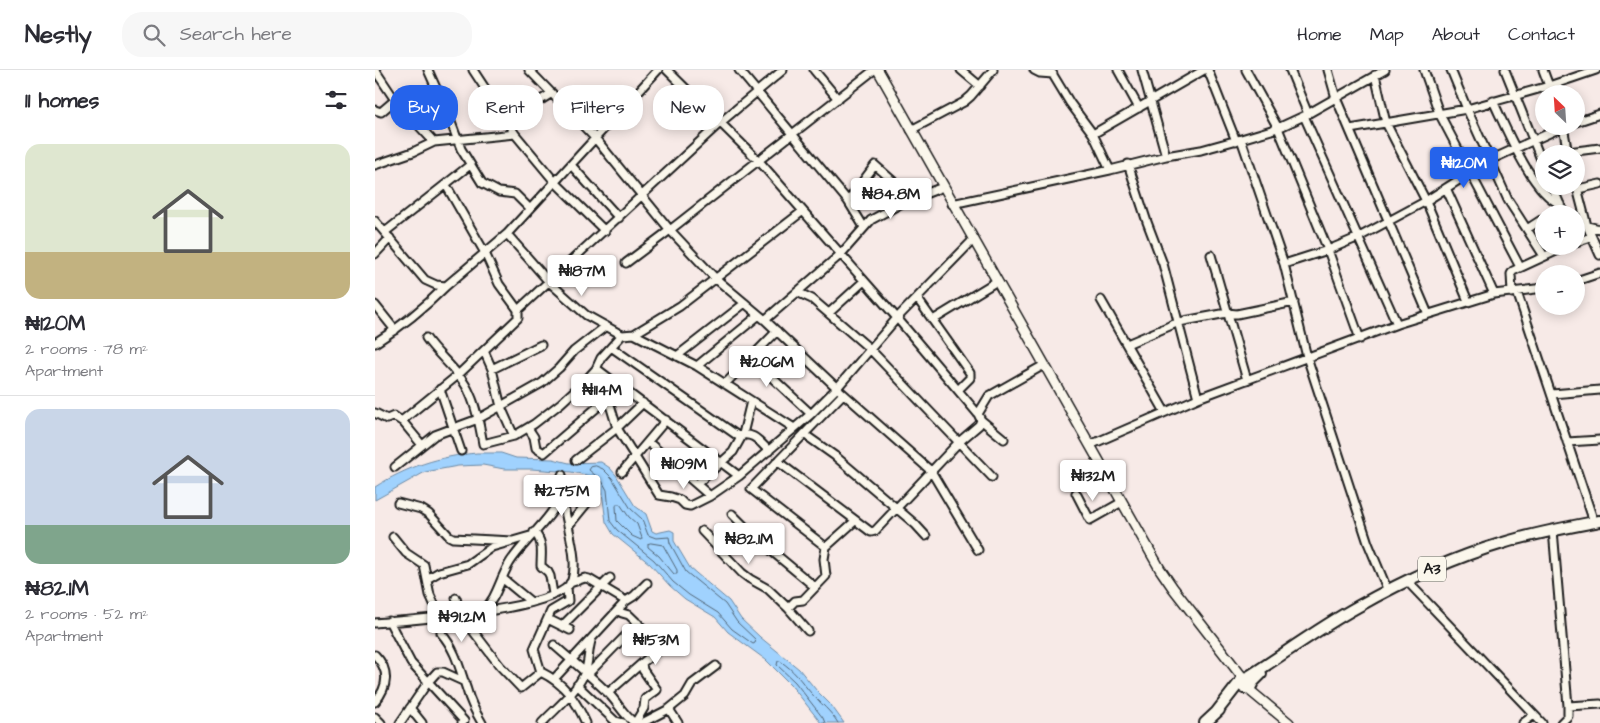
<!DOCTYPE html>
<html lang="en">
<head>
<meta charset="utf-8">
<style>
	:root { --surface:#fff; --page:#f7f7f7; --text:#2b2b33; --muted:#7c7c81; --line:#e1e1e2; --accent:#2563eb }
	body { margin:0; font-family:"Architects Daughter",sans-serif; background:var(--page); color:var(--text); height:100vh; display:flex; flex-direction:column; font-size:19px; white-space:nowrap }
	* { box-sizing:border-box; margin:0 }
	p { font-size:16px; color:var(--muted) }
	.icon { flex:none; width:28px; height:28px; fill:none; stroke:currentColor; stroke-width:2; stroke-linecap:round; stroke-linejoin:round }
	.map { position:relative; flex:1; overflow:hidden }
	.panel { display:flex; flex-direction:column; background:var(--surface); width:375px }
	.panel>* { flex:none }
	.top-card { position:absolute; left:15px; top:15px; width:475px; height:45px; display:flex; gap:10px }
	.needle { width:32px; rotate:335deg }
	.tools { position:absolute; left:1160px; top:15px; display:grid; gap:10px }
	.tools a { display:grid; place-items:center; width:50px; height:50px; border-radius:50%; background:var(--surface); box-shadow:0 2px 12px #0003; font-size:25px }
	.price { position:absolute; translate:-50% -42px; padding:0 11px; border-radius:5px; background:#fff; color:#222; font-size:16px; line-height:32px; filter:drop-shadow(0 1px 2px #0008) }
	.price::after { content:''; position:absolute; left:50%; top:30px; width:15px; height:11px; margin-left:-8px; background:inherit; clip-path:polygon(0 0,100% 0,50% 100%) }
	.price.active { background:var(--accent); color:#fff }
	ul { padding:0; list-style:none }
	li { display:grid; align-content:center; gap:10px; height:265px; padding:0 25px }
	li+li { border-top:1px solid var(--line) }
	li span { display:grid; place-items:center; height:155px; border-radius:15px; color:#555 }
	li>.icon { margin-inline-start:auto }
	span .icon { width:90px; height:90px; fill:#fffc; stroke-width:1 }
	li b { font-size:21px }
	h2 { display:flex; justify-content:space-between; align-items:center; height:60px; padding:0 25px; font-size:21px }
	.chip { padding:0 18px; border-radius:20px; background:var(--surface); box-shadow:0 2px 12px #0003; font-size:18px; line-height:45px }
	.chip.active { background:var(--accent); color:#fff }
	header { display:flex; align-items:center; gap:30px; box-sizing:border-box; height:70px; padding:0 25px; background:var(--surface); border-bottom:1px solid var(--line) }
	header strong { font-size:24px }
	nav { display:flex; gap:28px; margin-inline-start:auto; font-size:18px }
	.search { width:350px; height:45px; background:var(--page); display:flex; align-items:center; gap:12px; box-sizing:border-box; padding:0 18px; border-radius:20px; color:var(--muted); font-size:19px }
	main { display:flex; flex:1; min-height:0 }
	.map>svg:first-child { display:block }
	.water { fill:#a0d2fe; stroke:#6b89a4 }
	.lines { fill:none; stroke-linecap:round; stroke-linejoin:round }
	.shore { stroke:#516576; stroke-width:1 }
	.minor-casing { stroke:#1c1c1c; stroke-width:11 }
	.major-casing { stroke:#1c1c1c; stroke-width:12 }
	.highway-casing { stroke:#1c1c1c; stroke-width:14 }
	.minor { stroke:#fbf7ec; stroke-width:7 }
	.major { stroke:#fbf7ec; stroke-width:9 }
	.highway { stroke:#fbf7ec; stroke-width:10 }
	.labels { text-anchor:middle; stroke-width:4; stroke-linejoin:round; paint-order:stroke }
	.shield { fill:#fbf7ec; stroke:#5f5e5a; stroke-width:1 }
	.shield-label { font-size:15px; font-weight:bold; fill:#1c1c1c }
</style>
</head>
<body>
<header>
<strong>Nestly</strong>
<div class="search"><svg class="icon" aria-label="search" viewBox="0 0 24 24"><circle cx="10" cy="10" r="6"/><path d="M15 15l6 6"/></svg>Search here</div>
<nav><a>Home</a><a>Map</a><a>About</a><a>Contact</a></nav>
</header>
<main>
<section class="panel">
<h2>11 homes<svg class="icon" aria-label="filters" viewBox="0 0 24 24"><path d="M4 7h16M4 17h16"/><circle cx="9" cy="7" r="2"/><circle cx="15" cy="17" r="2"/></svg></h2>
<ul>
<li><span style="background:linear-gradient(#dfe7d0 70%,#c2b280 0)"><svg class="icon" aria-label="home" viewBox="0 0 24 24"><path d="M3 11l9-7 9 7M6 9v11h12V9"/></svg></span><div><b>₦120M</b><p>2 rooms · 78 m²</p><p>Apartment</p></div></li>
<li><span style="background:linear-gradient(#c9d6e8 75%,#7fa58c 0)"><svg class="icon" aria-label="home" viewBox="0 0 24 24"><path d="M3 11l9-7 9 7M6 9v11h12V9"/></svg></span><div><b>₦82.1M</b><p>2 rooms · 52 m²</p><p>Apartment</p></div></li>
</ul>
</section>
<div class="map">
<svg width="1225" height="653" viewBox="0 0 1225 653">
	<rect width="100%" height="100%" fill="#f7eae7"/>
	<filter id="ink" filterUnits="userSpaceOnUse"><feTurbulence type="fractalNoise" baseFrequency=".02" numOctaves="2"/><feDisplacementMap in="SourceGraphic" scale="10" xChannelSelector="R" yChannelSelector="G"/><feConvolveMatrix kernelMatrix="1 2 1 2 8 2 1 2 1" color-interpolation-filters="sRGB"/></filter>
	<g filter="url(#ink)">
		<path class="water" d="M102 383H126L141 388 178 389 194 393 226 392 235 398 241 405 260 436 271 444 277 461 281 463 295 460 299 462V471L315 498 354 531 366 549 385 567 424 599 442 621 456 635 469 653H446L416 615 391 590 353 562 340 547 310 529 295 516 275 494 238 464 231 452 227 422 223 414 211 405 196 402 156 399H129L108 395 83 396 50 402 0 430V417C31 397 65 386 102 383Z"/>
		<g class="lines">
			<path class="shore" d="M221 396 228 399 237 408 256 439 267 449 273 465 281 468 294 467 295 473 311 502 350 534 362 552 381 570 380 573 378 574 357 559 343 543 314 525 298 512 279 490 242 460 235 451 232 420 227 411 214 400 216 397Z
				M243 434H245L254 447 262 454 267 468 266 470 257 466 242 451 241 436Z
				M276 473 288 475 302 500V504H299L284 486 273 477V474Z
				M450 653 448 648 420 612 402 595 403 591H405C420 601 425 610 436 623 445 633 456 641 463 653"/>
			<defs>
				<path id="minor" d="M0 0 20 30 59 72
					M53 0 74 47 86 79 107 113 124 122 140 124 155 139
					M98 0 140 64 180 112 230 161
					M154 0 220 68 295 160 499 0
					M292 0 384 91 522 248 603 344 606 350 629 369
					M364 0 473 131 489 157
					M439 0 463 29
					M586 0 605 16
					M659 0 665 3 678 4
					M675 0 695 33 718 64 735 100
					M743 0 764 38
					M767 0 791 86
					M833 0 861 71
					M871 0 903 58 953 180 985 269
					M915 0 933 44
					M953 0 961 28 1053 244
					M1049 0 1064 43 1145 197
					M1076 0 1092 39 1133 130 1169 186
					M1130 0 1169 97
					M1168 0 1177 24
					M1000 5 1011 53 1051 131 1093 231
					M1118 31C1131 58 1157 123 1185 134
					M0 40 6 42 20 30
					M929 46 1022 254
					M132 51 177 23
					M1201 52 1225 44
					M1188 56 1193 84
					M975 59 1092 39 1174 16 1221 0
					M536 60 589 32 596 26 618 0
					M718 64 829 0
					M866 69 909 194 932 287 993 473 1013 521
					M1193 82 1225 78
					M753 94 772 152 788 194 823 328
					M0 95 38 82 59 72 140 64
					M196 95 244 148
					M1201 114 1212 156 1225 185
					M71 115 110 183 124 214 143 240
					M1177 116 1189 144
					M1071 118 1119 224
					M1203 119 1225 114
					M473 131 500 95 518 111 529 132
					M577 134 735 100 791 86 826 80 866 69 903 58 929 46 1010 0
					M1176 144 1186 137
					M0 151 50 210 61 215 71 216 132 164 283 0
					M1212 156 1225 159
					M1152 159 1169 148
					M10 162 95 95
					M132 164 174 212 211 245 247 265 259 264 322 296 419 358
					M1201 172 1216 167
					M0 184 15 168
					M836 185 872 310
					M251 193 295 160 340 208 390 250 462 318 556 401 603 480
					M909 194 953 180 984 167 1051 131 1115 90 1190 56
					M1201 211 1225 203
					M422 222 437 229 495 279 617 407
					M1142 222 1219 452
					M1137 223 1136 204 1138 201 1192 176
					M542 228 595 303V308L583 320
					M726 230 790 342
					M0 235 20 260
					M454 243 489 211
					M390 250 466 184 496 150 529 132 568 117
					M558 250 622 211
					M259 264 305 236 428 141
					M51 268C64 287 86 302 95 324 102 339 105 357 108 374L139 366 159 354 186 333 211 310 221 299 226 288 247 265
					M0 273C27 256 49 238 71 216
					M752 274 804 252 852 243 862 244 919 232
					M236 277 363 366C378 361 384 371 394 381
					M109 281 117 299 126 337 139 366
					M302 286 370 233
					M376 288 436 344
					M322 296 384 245
					M117 299 166 275
					M221 299 233 328 242 358 284 425 296 427 305 430 310 435 315 436 335 426 364 406 436 344 462 318 522 248 598 170
					M222 299 364 406
					M350 314 402 261
					M65 319 86 381
					M1177 324 1225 320
					M0 343 12 349 19 346 28 352 47 375
					M603 344 614 326 669 295
					M28 352 29 349 83 305 143 248V240L346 52 408 0
					M153 358 159 367 161 378 169 383 233 328
					M429 364 460 386 540 454 551 466
					M273 372 335 426
					M1192 372 1225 370
					M715 375 823 328 1022 254 1119 224 1169 218
					M201 390 242 358 268 333
					M402 391 496 462 500 461 584 372 604 355 606 350
					M20 397 60 365 103 349 167 313 184 298 199 281 231 256
					M247 402 291 350
					M322 414 358 382 368 364 376 331
					M701 423 715 450 747 432
					M23 433 46 439 54 444 74 466 78 468 138 471
					M357 444 381 468 440 517
					M194 455 212 433 218 418
					M1178 460 1193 636V646L1186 653
					M327 461 367 503 375 509 393 519 413 538 433 561
					M159 462C169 472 166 483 166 496L173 502 175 506 178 524
					M18 467 31 483 49 495 55 525 66 549V563C81 580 85 600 92 620 95 632 101 643 107 653
					M451 477 376 419 468 324
					M127 508 156 532
					M52 509 64 502 93 494 117 477 155 466
					M1032 511 1167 653
					M195 513 210 508 214 509 251 531
					M81 528 85 544 125 596 146 618 166 602
					M413 538 420 531 428 530 451 506 449 489 451 477 480 451
					M243 540 247 543 254 545 286 576 285 579 267 593 268 600 282 620 270 629 269 638 260 653
					M108 541C122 528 124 511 134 494 147 472 181 446 186 423
					M173 549 195 560
					M14 551 36 593 89 651 87 653
					M0 553C32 550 187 541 197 510 204 489 192 457 189 435 188 425 188 415 187 405
					M187 556 235 508
					M179 575C198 592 216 606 234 624 243 633 249 646 260 653
					M0 585C15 600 13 617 0 632
					M166 602 159 579 176 541 193 531 192 517
					M166 602C190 614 200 629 211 653
					M214 603 263 553
					M179 609 251 531 259 526 272 513
					M202 615 240 651 248 653
					M233 623 267 593
					M1193 636 1225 634
					M35 638 47 653
					M294 639 303 653
					M0 647 6 653
					M25 653 53 612 62 602H68L90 612
					M167 653C181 638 202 622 210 602 214 592 213 581 216 571
					M267 653 294 639 310 626 317 614 341 596
					M1148 653 1159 645"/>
				<path id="major" d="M503 0 785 499 798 518 868 608
					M873 619 914 653"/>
				<path id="highway" d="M866 613 869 618H875L878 612 886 604
					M840 644 868 608 873 607C909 584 944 558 982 537 1028 511 1077 488 1128 473 1160 463 1193 457 1225 451
					M830 653 844 640"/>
			</defs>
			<use href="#minor" class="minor-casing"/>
			<use href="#major" class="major-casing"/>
			<use href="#highway" class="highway-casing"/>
			<use href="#minor" class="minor"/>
			<use href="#major" class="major"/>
			<use href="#highway" class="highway"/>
		</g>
	</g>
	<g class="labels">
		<rect class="shield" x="1043" y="486.5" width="28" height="25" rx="4"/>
		<g class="shield-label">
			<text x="1057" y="504">A3</text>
		</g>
	</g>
</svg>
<div class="tools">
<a><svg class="needle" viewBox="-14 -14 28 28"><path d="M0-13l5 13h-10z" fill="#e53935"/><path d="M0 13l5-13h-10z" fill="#7c7c81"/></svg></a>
<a><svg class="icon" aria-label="layers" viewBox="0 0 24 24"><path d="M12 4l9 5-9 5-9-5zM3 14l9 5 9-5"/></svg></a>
<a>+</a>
<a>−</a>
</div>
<b class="price active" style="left:1089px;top:119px">₦120M</b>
<b class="price" style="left:516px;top:150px">₦84.8M</b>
<b class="price" style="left:207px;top:227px">₦187M</b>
<b class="price" style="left:392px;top:318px">₦206M</b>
<b class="price" style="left:227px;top:346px">₦114M</b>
<b class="price" style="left:309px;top:420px">₦109M</b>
<b class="price" style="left:718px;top:432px">₦132M</b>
<b class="price" style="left:187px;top:447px">₦275M</b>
<b class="price" style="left:374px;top:495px">₦82.1M</b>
<b class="price" style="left:87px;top:573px">₦91.2M</b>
<b class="price" style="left:281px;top:596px">₦153M</b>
<div class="top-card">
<a class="chip active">Buy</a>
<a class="chip">Rent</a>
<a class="chip">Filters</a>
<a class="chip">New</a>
</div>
</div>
</main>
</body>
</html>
